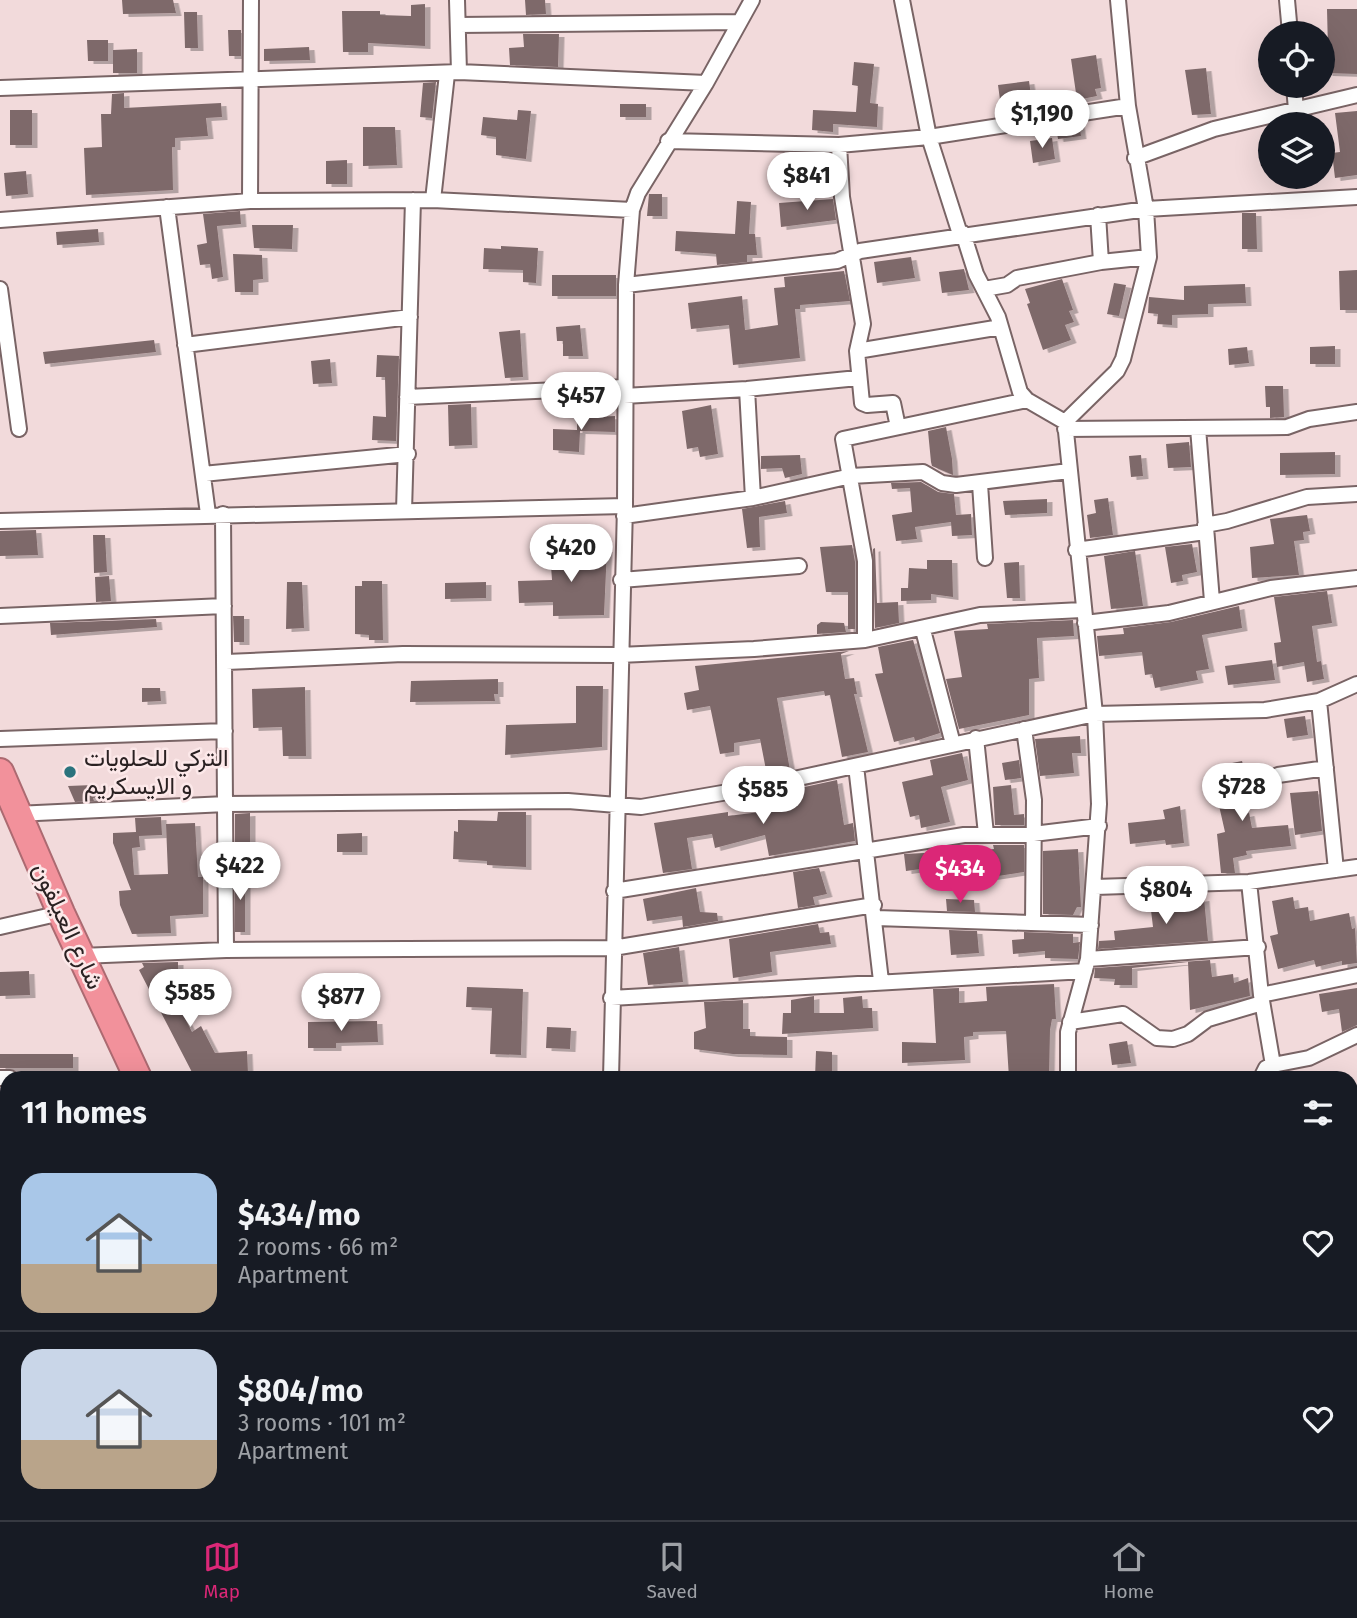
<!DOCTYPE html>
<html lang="en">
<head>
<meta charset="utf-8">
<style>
	:root { --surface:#171b24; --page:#20242c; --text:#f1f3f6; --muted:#9ea1a6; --line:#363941; --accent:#db2777 }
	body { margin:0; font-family:"Fira Sans",Vazirmatn,sans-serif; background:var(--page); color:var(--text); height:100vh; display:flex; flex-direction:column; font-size:26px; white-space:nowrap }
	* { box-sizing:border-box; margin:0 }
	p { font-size:23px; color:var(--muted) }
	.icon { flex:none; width:38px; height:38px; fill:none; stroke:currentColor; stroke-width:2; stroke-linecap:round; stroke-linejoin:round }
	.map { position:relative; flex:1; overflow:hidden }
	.drawer { position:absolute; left:0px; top:1071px; width:1358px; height:450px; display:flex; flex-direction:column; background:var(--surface); border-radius:21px 21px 0 0; box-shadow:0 7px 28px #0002 }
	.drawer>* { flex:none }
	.controls { position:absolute; left:1258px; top:21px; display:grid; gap:14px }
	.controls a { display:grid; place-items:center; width:77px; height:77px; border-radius:50%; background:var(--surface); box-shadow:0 7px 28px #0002; font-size:35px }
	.price { position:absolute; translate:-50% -60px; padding:0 16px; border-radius:24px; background:#fff; color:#222; font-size:23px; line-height:46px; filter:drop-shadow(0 2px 4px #0008) }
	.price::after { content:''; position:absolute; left:50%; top:42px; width:21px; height:16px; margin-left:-10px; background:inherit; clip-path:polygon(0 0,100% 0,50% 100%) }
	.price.on { background:var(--accent); color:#fff }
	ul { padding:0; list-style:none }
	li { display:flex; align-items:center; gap:21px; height:175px; padding:0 21px }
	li+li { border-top:2px solid var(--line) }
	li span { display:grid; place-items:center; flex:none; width:196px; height:140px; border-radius:21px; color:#555 }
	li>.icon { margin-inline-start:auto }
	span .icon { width:84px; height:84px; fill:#fffc; stroke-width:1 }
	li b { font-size:30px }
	h2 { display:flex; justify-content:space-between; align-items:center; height:84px; padding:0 21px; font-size:30px }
	.tabs { display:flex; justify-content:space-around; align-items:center; height:98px; border-top:2px solid var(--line); background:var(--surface); font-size:19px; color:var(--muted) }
	.tabs a { display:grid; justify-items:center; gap:4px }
	.tabs .on { color:var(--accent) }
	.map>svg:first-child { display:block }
	.building { fill:#7e696a; filter:url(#shadow) }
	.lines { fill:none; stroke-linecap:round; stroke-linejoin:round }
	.street-casing { stroke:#796465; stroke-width:18 }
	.highway-casing { stroke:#ac6a71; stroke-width:30 }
	.street { stroke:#fff; stroke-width:14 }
	.highway { stroke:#f2919b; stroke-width:26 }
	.poi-dot { fill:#2b737d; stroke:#fce8e9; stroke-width:2.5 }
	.labels { text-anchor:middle; stroke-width:5; stroke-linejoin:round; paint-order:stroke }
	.poi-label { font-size:24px; fill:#2a2122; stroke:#fce8e9; text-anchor:start }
	.street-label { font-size:24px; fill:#2a2122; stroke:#fce8e9 }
</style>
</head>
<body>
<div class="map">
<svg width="1357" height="1520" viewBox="0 0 1357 1520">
	<defs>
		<filter id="shadow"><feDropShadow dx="5.5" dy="3" stdDeviation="0" flood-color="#0004"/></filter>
	</defs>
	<rect width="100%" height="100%" fill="#f2dadb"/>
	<path class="building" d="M122 0H173L176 13 123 14Z
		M525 0H545L546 14 526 15Z
		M425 4V46L368 43V52H343L342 11H380V15L411 16V5Z
		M1327 9H1357V74L1327 73 1324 51 1328 50Z
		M184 12H197L198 48H185Z
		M228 30H241V56H229Z
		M523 34H559L558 67 510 65 509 48 524 47Z
		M87 40H108V61H88Z
		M309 47 310 60 264 61V49Z
		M137 49V73H113V50Z
		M1096 55 1101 88 1095 89 1097 96 1077 100 1071 59Z
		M854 62 874 64 870 103 878 104 877 127 833 124V132L812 130 813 110 856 112 858 86 852 85Z
		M1206 68 1211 114 1192 115 1185 70Z
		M1029 81 1032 102 1001 107 998 85Z
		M436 82 432 118 420 117 423 83Z
		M124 93V108L221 103 222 117 206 118 208 136 175 138V147H172L173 190 86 195 84 148 102 147 101 114H111L112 94Z
		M620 104H646V117H620Z
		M10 110H32V145H10Z
		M518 110 531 111 526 159 496 155V137L481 135 483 117 517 120Z
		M1357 111V175L1335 178 1332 153 1340 152 1335 113Z
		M1079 123 1081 136 1058 139 1056 127Z
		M363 127H395L397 165 363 166Z
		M1052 138 1055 159 1033 163 1030 141Z
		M347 160V184H326V161Z
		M26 171 28 194 6 196 4 173Z
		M649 194H662V216H647Z
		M833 199 836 220 781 227 779 203Z
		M737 201 751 202 749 234H755L757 255H747V262L717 265 716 254 675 251 676 231 735 234Z
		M240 211 241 224 217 226 223 277 212 279 210 264 200 265 197 245 207 243 203 214Z
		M1242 213H1256L1257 249H1242Z
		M252 225H293L292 249 254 248Z
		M98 229 99 242 57 245 56 232Z
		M501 246 538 248 536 283 523 282V270L483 269 484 248 501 249Z
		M233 254 262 255 263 279 253 280V292H235Z
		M911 257 915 278 877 283 874 262Z
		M964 269 969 290 942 293 939 272Z
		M1357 270V310H1340L1339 271Z
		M844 271 850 301 800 305V309H795L800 358 733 365 729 325 691 329 688 303 742 296 745 330 778 325 774 288 785 287 784 277Z
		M552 275H616V296H552Z
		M1062 279 1073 310 1069 311 1074 322 1065 325 1071 340 1043 350 1027 304 1030 303 1025 289Z
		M1114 283 1126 285 1119 316 1107 314Z
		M1245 284 1246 303 1208 304V314L1172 315V325L1157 324 1158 314 1148 313 1149 297 1184 300V286Z
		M580 325 583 356H563V341H557L556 327Z
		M520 330 523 377 505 378 499 332Z
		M154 340 156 352 45 364 43 352Z
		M1335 346V364H1310V347Z
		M1247 347 1249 363 1229 365 1228 349Z
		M377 355 399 356 396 441 372 440 373 416 386 417 385 377H376Z
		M330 359 332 383 313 384 311 361Z
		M1265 386H1283L1284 417 1270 418V407H1266Z
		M471 404 472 445 449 446 448 405Z
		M711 405 718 454 700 457 698 447 687 449 682 411Z
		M615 416V432L580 431 579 452 553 450V429L577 430V418Z
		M946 427 952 459 953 475 932 466 931 462 928 431Z
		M1189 442 1191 467 1168 468 1166 444Z
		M1335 452V474L1280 475V453Z
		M800 455 802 474 785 478 782 468 761 469V456Z
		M1141 455 1143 476 1131 477 1129 456Z
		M921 482 938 492 954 494 956 515 971 514 972 535 952 536 951 522 915 527 917 539 896 541 892 515 912 512 910 488 892 489 891 483Z
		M1108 498 1113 535 1090 538 1087 515 1096 513 1094 500Z
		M1047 499V513L1005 515 1003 501Z
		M785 501 787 513 759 517 760 547 747 548 742 509Z
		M1307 515 1310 531 1303 532 1304 540 1294 541 1299 575 1252 578 1250 547 1274 544 1270 519Z
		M36 530 38 555 0 556V531Z
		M93 535H105L107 572 94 573Z
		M1192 544 1197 572 1182 575 1183 581 1171 583 1165 547Z
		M852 545 855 562V629H848V592H826L820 547Z
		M875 548 877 603 898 602 899 623 875 628 873 549Z
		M607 549 604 615 553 616V602L519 603 518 581 552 580 550 551Z
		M1135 551 1143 606 1111 609 1104 556Z
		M927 560H952L953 597 931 594V600L901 601V588H908L909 568 927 569Z
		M1019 562 1020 598H1007L1004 563Z
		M109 576 111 601 96 602 95 577Z
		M362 581H382L383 640H369V635L355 634V586H362Z
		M287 582H302L304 628 286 629Z
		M486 582V598L445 599V583Z
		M1327 591 1332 623 1312 626 1317 662 1321 661 1324 679 1307 682 1304 662 1277 667 1274 643 1281 642 1274 597Z
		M1239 606 1242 628 1202 635 1209 669 1196 671 1198 680 1155 688 1152 674 1145 675 1142 652 1099 656 1097 636 1124 634 1123 628 1171 622Z
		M233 616H244V642H234Z
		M156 619 157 627 51 635 50 623Z
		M1073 620 1074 636 1037 638 1039 678 1029 679V715L959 729 946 679 962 677 954 631 988 629 987 624Z
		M821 622 844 623 846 632 817 634V625Z
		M913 640 940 733 915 741 914 737 894 742 875 674 883 673 878 647Z
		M849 651 841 654 845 679 854 678 857 694H854L868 752 842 757 830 695 825 696 824 691 777 698 790 770 767 775 760 739 734 743V752L720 754 710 706 687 710 684 693 699 690 695 666Z
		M1272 660 1275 680 1228 685 1225 666Z
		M498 679V694H494L495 701 410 702 411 681Z
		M576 686H603L602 747 505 755 506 725 576 723Z
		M305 687 306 756H283L282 727 253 728 252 689Z
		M142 688H160L161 701 142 702Z
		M1305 716 1308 735 1287 738 1284 719Z
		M1080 736 1081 753H1072L1074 773 1040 776 1035 739Z
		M962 753 968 780 941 787 950 822 921 828 919 815 910 817 902 782 933 775 930 760Z
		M1019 760 1021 778 1005 780 1002 763Z
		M1242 761 1248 783 1238 784 1244 814 1249 813 1252 828 1288 825 1291 846 1246 851 1247 855 1233 858 1235 873H1221L1217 834 1225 832 1215 788 1225 783 1222 765Z
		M837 780 844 825 853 823 855 841 769 856 765 835 715 848 712 834 687 838 692 869 663 873 654 823 728 812V816L760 812 758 797Z
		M93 785 99 797 93 798 94 801 75 802 68 786Z
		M1011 785 1014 815 1024 814V825H995L993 787Z
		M1318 791 1322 831 1295 835 1290 793Z
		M1180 806 1184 843 1166 845 1165 840 1130 844 1128 823 1165 819 1163 810Z
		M498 812H526V867L487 865V861L453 859 454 831 458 832V820L497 821Z
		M250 813V845H235V814Z
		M161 817 162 835 139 836 140 847 132 848 134 875 168 874 166 824 195 823 198 877H203V914L170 916 171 933 132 934 120 905 119 891 131 890 113 843V833L136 832 135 818Z
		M362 833V852H337V834Z
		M993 845H1024V872L945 884 943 866 906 871 904 854 963 851V853L994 849Z
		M1078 849 1081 907H1077L1073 915 1043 914V851Z
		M819 868 827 894 813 897 815 905 798 908 793 872Z
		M235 871H245V932H235Z
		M696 888 700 912 717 913 718 921 683 927 682 916 647 921 643 899Z
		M1293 897 1295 909 1308 907 1310 921 1349 913 1352 929 1355 928 1357 963 1342 965V961L1316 967 1314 960 1278 969 1270 936 1278 934 1272 901Z
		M1204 898 1208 941 1098 949 1099 941 1115 940 1114 931 1153 927 1150 902 1166 900V903Z
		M946 899 974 900 975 912 947 911Z
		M818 924 820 933 829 932 831 944 770 952 772 972 733 978 729 939Z
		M949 930 977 931 979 953 951 955Z
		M1024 932 1073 934V943L1080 942 1078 959 1045 958V951L1013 954 1012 940 1024 939Z
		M679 947 683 982 648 985 643 953Z
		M1210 960 1212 977 1233 974 1234 983 1248 978 1250 996 1190 1010 1188 962 1132 968V985H1114L1115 979 1094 978 1095 968Z
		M178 962V974L165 980 192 1032 201 1026 215 1053 247 1051 248 1074 195 1078 139 970 144 967 142 963Z
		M29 971 30 995 0 996V972Z
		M1054 984 1056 1019H1052L1050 1030 1049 1078H1009L1006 1031 973 1032V1036L964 1037 965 1060 902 1063V1042L936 1043 933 989 959 988V1003L987 1001 986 987Z
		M467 987 523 989 521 1055 490 1054 492 1008 466 1007Z
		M1357 988V1025L1342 1032 1339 1009 1322 1012 1319 994Z
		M814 996V1013H844L843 998 862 996 863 1008H872L873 1028 782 1034 783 1013H791V1000Z
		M743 1000V1029H750V1036L787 1037V1055L733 1054 694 1049V1032L706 1028 704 1002Z
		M377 1021 378 1042 336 1043V1048H308V1022Z
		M547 1027 571 1028 570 1049 546 1048Z
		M1127 1041 1131 1063 1112 1065 1109 1044Z
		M816 1051 832 1052V1078H815Z
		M0 1054H73V1068H0Z"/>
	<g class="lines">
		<defs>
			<path id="street" d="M457 0 459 72
				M902 0 929 137 960 234
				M1287 0 1290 33
				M458 25 739 22
				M1294 86 1296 110
				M0 88 459 72 706 83
				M668 141 839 145 929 137 1128 106
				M839 145 842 197 863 324 857 351 862 403 867 405 893 403 898 427
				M1135 158 1214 129 1357 95
				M433 200 447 74
				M250 201 251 0
				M167 207 208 514
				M1098 215 1101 262
				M0 220 250 201 433 200 632 210
				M963 233 976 274 998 317 1020 392 1027 400 1065 422 1095 714 1099 804 1088 959 1068 1032V1078
				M626 285 837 261 860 251 1146 209 1357 197
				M0 289 19 429
				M984 289 1007 285 1017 278 1101 262 1149 257
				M185 345 410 317
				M857 351 1001 327
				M747 389 753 498
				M624 396 747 389 858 378
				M407 397 624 387
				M1065 422 1117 371 1123 359 1149 257 1146 209 1128 106 1118 0
				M1198 428 1212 601
				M1065 429 1287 427 1309 419 1357 412
				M203 474 408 454
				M980 484 985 558
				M404 511 413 200
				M624 516 753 498 851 476 923 472 942 483 956 485 1069 471
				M0 521 625 506
				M1205 525 1227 521 1307 497 1357 494
				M1076 550 1205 532
				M621 580 799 566
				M0 616 224 606
				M1085 623 1169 613 1271 588 1357 578
				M923 630 953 744
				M865 640V561L843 439 1027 400
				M226 662 403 654 619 655 754 649 865 640 980 615 1082 610
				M1319 701 1336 870
				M1024 729 1034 800 1033 923
				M976 738 986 834
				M0 739 225 731
				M856 766 881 981
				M1278 775 1326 768
				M16 814 226 804 568 801 641 807 757 787 1095 714 1265 710 1319 701 1357 684
				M1249 882 1261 995
				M1095 887 1249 882 1357 867
				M614 891 964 835H1025L1099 826
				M876 918 1091 925
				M0 927 61 913
				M226 950 613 948 874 905
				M81 956 226 950 223 514
				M1088 959 1258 947
				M611 998 1085 971
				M1070 1022 1123 1014 1157 1038 1173 1039 1188 1034 1208 1019 1262 1003
				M1273 1065 1309 1058 1357 1035
				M0 1078H10
				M611 1078 625 506 626 285 632 210 638 193 706 83 752 0
				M1261 1078 1266 1068 1273 1065 1261 995 1357 975
				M1351 1155H1357
				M0 1225H7
				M1351 1259 1357 1313
				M1351 1332H1357
				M0 1375H7
				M1351 1416 1357 1417
				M992 1514V1520
				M281 1520 294 1514
				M602 1520V1514
				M1319 1520 1321 1514"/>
			<path id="highway" d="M0 772 61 913 138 1078
				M352 1514 355 1520"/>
		</defs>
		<use href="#street" class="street-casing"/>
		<use href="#highway" class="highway-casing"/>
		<use href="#street" class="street"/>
		<use href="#highway" class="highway"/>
	</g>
	<circle class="poi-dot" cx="70" cy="772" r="7"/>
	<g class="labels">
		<g class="poi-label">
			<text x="84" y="766">التركي للحلويات<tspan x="84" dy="28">و الايسكريم</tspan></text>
		</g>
		<g class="street-label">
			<text transform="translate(68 926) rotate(65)" y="8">شارع العيلفون</text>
		</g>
	</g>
</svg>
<div class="controls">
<a><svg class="icon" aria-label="locate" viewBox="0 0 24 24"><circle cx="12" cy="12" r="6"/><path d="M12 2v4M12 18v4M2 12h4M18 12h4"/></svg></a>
<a><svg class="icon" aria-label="layers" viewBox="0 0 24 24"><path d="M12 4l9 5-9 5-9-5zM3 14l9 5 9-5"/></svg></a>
</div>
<b class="price" style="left:1042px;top:150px">$1,190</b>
<b class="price" style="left:807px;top:212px">$841</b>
<b class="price" style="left:581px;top:432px">$457</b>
<b class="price" style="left:571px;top:584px">$420</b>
<b class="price" style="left:1242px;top:823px">$728</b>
<b class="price" style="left:763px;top:826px">$585</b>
<b class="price" style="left:240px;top:902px">$422</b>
<b class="price on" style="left:960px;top:905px">$434</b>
<b class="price" style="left:1166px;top:926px">$804</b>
<b class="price" style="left:190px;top:1029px">$585</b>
<b class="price" style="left:341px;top:1033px">$877</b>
<section class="drawer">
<h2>11 homes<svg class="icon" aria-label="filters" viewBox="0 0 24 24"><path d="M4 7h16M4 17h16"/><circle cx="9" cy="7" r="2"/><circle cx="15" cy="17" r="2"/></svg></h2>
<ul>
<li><span style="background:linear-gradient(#a9c7e8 65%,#b9a48a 0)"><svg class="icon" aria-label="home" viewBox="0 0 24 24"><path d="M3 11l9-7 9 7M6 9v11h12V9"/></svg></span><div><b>$434/mo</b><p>2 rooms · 66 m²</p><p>Apartment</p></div><svg class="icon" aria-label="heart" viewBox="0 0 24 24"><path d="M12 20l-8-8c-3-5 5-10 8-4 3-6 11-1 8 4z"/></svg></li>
<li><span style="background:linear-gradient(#c9d6e8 65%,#b9a48a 0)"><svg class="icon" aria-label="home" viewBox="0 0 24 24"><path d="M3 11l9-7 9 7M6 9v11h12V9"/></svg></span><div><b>$804/mo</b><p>3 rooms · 101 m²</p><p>Apartment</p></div><svg class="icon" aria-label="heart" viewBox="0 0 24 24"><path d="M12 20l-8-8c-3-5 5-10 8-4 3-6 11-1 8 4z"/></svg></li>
</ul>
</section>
</div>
<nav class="tabs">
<a class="on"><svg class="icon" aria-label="map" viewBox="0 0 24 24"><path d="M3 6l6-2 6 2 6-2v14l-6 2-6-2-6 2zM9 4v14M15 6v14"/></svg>Map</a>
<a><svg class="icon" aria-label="saved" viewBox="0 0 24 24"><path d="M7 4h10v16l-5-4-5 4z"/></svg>Saved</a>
<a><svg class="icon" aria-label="home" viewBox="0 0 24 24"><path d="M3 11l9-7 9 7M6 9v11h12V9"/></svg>Home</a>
</nav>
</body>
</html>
